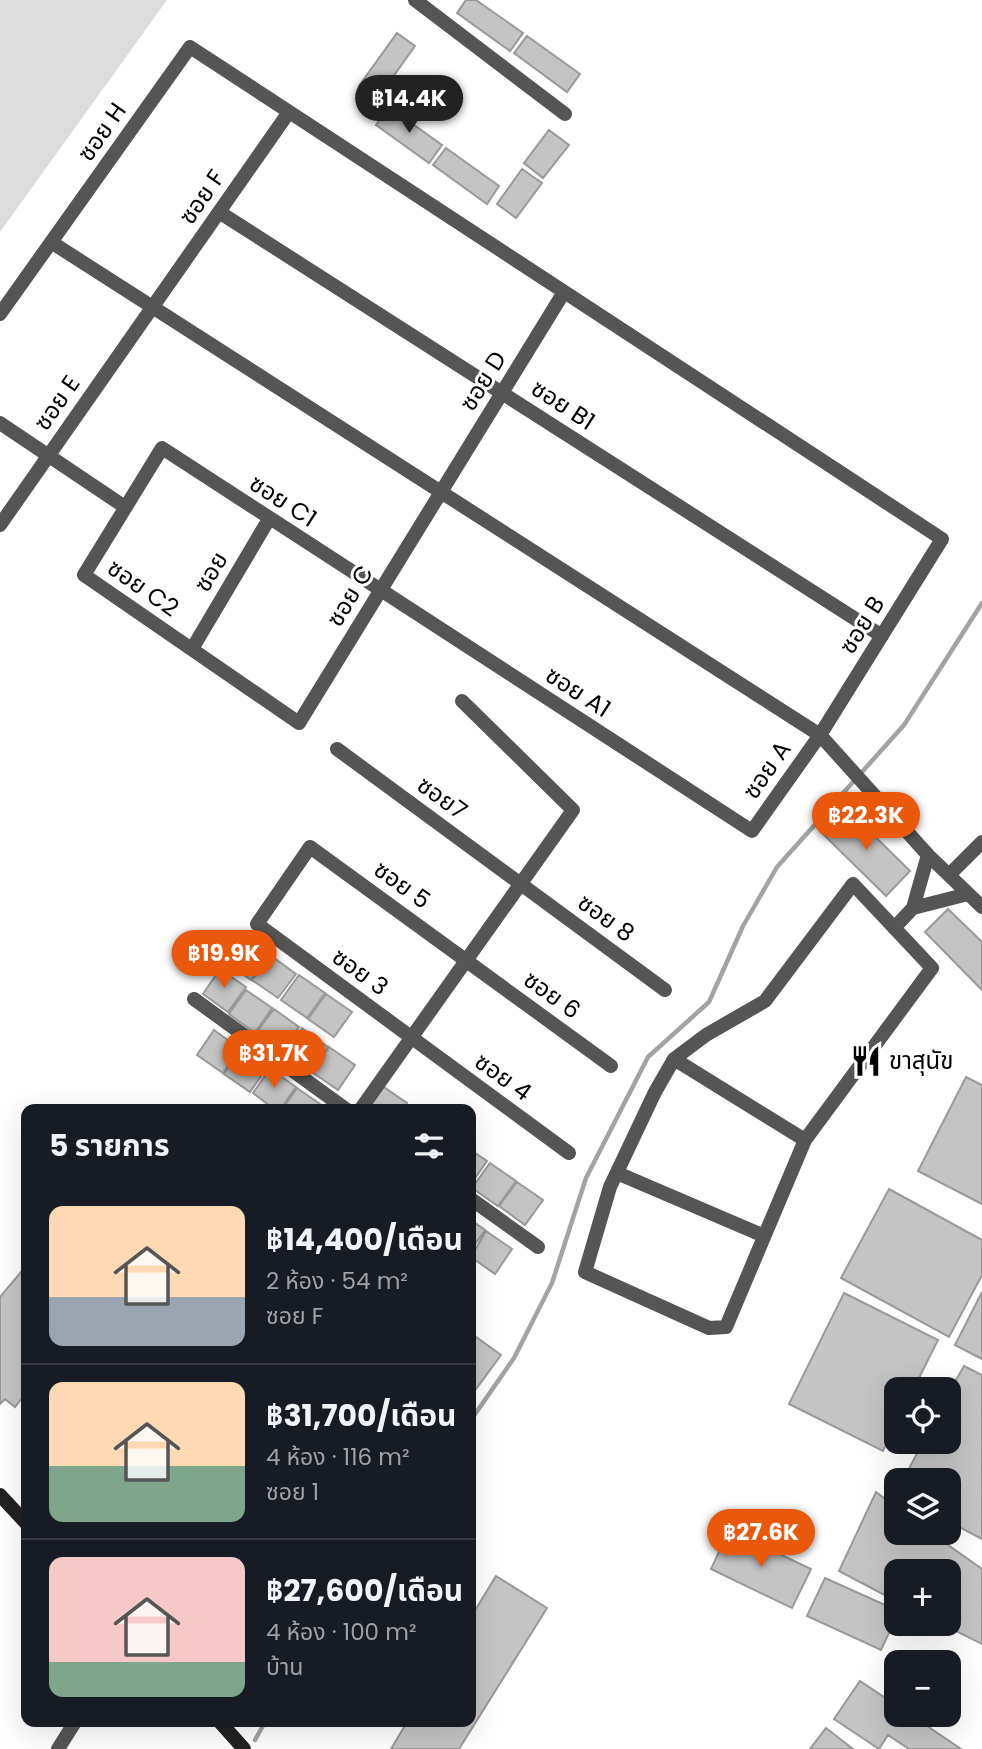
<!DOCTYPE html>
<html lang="th">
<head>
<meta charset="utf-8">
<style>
	:root { --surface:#171b24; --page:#20242c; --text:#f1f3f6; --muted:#9ea1a6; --line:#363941; --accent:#ea580c }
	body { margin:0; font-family:Poppins,"Noto Sans Thai",sans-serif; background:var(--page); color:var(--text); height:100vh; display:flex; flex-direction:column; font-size:26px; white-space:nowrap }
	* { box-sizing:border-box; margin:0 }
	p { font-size:23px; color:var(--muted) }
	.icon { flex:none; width:38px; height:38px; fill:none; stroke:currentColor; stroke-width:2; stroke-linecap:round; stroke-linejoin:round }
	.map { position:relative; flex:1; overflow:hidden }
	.side { position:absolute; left:21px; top:1104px; width:455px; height:623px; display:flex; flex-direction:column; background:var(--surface); border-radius:14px; box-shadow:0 7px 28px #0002 }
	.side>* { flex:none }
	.buttons { position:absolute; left:884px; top:1377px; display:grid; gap:14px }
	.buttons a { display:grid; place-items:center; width:77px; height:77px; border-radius:14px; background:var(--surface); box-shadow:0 7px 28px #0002; font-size:35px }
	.price { position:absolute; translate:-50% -60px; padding:0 16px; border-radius:24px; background:var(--accent); color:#fff; font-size:23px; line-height:46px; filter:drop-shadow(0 2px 4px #0008) }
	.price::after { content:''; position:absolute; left:50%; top:42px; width:21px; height:16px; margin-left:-10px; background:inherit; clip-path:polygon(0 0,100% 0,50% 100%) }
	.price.active { background:#222; color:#fff }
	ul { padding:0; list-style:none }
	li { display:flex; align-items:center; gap:21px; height:175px; padding:0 28px }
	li+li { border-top:2px solid var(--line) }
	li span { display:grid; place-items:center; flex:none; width:196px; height:140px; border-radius:14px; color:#555 }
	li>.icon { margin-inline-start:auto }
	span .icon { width:84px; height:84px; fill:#fffc; stroke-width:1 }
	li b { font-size:30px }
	h2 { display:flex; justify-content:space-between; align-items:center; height:84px; padding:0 28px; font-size:30px }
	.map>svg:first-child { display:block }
	.green { fill:#dcdcdc }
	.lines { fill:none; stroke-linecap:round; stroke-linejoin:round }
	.stream { stroke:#a3a3a3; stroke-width:4.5 }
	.building { fill:#c4c4c4; stroke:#999; stroke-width:2 }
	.minor { stroke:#555; stroke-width:14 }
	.secondary { stroke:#222; stroke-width:14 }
	.labels { text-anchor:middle; stroke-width:6; stroke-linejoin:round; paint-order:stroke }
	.street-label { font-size:24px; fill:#000; stroke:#fff }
	.poi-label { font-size:24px; fill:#000; stroke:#fff; text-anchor:start }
</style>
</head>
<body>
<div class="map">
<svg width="982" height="1749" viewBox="0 0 982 1749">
	<rect width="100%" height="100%" fill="#fff"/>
	<path class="green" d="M0 0H167L0 232Z"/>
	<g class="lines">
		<path class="stream" d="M471 1420 514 1358 552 1283 586 1178 648 1057 709 1002 743 926 777 867 904 725 982 603
			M255 1740 265 1722"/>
	</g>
	<path class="building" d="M466 0H476L523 33 510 51 457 13Z
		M397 33 415 46 377 99 359 86Z
		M527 36 580 74 567 92 514 53Z
		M389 107 442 145 429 163 376 125Z
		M549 130 569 145 543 178 524 163Z
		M446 148 499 186 487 204 433 165Z
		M522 169 542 183 516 218 497 204Z
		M845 807 910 871 886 896 821 832Z
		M948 909 982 942V990L925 932Z
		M243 936 269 955 251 980 225 961Z
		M270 955 296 974 278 998 252 980Z
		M220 969 246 987 228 1012 203 994Z
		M299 975 325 993 307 1018 281 1000Z
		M246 990 272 1008 255 1033 229 1014Z
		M326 994 352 1012 334 1037 308 1019Z
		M274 1009 299 1027 282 1052 256 1033Z
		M302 1028 328 1047 311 1071 285 1053Z
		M214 1030 240 1049 223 1073 197 1055Z
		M329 1047 355 1065 338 1090 312 1072Z
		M241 1049 267 1068 250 1092 224 1074Z
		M270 1069 296 1087 280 1110H275L253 1093Z
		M966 1077 982 1085V1204L918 1171Z
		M381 1085 407 1103 402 1110 363 1109Z
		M297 1088 323 1106 321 1110H282Z
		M471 1150 487 1161 471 1184Z
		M490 1163 516 1181 498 1206 472 1188Z
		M517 1182 543 1200 525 1225 499 1206Z
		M889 1189 982 1240V1275L949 1337 841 1278Z
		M471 1220 485 1230 471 1250Z
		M486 1231 512 1249 495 1274 471 1257Z
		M26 1266V1393L15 1407 5 1399 0 1404V1297Z
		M982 1292V1359L955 1345Z
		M844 1293 938 1340 913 1390H896V1424L883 1451 789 1404Z
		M472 1334 501 1355 471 1396V1335Z
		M964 1366 982 1375V1539L948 1521V1480H903L923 1442H948V1394Z
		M876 1492 896 1507V1533H931L982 1569V1644L942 1624H948V1572H896V1601L839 1571Z
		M729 1530 811 1569 792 1608 711 1569Z
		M496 1576 547 1608 459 1749H391L407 1722H471V1617Z
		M825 1578 896 1610V1618L881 1650 807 1616Z
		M860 1681 896 1705V1715H911L961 1749H909L888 1735 879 1749 834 1719Z
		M826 1728 853 1749H810Z"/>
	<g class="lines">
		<path class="minor" d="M415 0 565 114
			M219 212 882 636
			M51 242 820 735 928 855 982 907
			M0 314 190 47 942 539 820 735 752 831 162 448 84 575 299 723 564 292
			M0 423 125 507
			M0 525 289 112
			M192 649 269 519
			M337 749 665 990
			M949 875 982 842
			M853 884 932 968 805 1140 726 1327 709 1328 585 1272 610 1187 655 1092 674 1059 706 1035 765 1001Z
			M913 908 968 894
			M894 928 913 908 928 855
			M194 999 347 1110
			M674 1059 805 1140
			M360 1110 573 810 462 701
			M569 1153 257 924 310 847 611 1066
			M617 1173 762 1235
			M471 1199 538 1247
			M58 1749 75 1722"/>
		<path class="secondary" d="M0 1495 26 1523
			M220 1722 244 1749"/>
	</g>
	<defs>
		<symbol id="restaurant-bare" viewBox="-9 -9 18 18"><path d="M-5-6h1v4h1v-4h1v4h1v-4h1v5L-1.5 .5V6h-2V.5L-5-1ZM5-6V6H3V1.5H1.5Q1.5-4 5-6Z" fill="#000" stroke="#fff" stroke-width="2.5" paint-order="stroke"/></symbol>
	</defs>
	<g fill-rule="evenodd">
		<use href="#restaurant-bare" x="844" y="1039" width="44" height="44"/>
	</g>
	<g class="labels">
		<g class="street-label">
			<text transform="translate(102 132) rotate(-55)" y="8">ซอย H</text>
			<text transform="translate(202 197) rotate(-55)" y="8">ซอย F</text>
			<text transform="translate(483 381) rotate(-58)" y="8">ซอย D</text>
			<text transform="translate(57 403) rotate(-55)" y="8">ซอย E</text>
			<text transform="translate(563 405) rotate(33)" y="8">ซอย B1</text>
			<text transform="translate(283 501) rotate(33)" y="8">ซอย C1</text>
			<text transform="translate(211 572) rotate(-59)" y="8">ซอย</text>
			<text transform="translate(143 588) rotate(35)" y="8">ซอย C2</text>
			<text transform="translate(350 596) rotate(-59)" y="8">ซอย C</text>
			<text transform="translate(862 625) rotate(-58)" y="8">ซอย B</text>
			<text transform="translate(578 692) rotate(33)" y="8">ซอย A1</text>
			<text transform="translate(767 770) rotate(-55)" y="8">ซอย A</text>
			<text transform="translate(442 798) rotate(36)" y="8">ซอย7</text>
			<text transform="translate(402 885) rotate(36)" y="8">ซอย 5</text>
			<text transform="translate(606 918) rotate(36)" y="8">ซอย 8</text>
			<text transform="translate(360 972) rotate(36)" y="8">ซอย 3</text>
			<text transform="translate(552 995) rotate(36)" y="8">ซอย 6</text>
			<text transform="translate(503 1077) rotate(36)" y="8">ซอย 4</text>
		</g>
		<g class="poi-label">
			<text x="889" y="1069">ขาสุนัข</text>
		</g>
	</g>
</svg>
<div class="buttons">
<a><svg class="icon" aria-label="locate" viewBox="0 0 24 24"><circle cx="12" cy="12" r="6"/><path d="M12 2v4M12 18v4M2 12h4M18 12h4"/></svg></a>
<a><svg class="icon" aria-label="layers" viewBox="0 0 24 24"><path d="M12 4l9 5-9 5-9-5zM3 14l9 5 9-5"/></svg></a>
<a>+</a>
<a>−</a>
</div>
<b class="price active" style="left:409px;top:135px">฿14.4K</b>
<b class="price" style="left:866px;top:852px">฿22.3K</b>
<b class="price" style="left:224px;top:990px">฿19.9K</b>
<b class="price" style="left:274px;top:1090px">฿31.7K</b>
<b class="price" style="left:761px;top:1569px">฿27.6K</b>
<section class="side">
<h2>5 รายการ<svg class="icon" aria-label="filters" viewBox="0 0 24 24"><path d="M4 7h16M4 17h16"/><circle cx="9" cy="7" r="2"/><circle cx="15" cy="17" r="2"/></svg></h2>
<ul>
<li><span style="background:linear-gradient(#ffd9b3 65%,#9aa5b1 0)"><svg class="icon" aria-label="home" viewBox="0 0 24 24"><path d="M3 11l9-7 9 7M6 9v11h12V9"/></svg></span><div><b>฿14,400/เดือน</b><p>2 ห้อง · 54 m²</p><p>ซอย F</p></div></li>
<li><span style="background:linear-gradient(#ffd9b3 60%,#7fa58c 0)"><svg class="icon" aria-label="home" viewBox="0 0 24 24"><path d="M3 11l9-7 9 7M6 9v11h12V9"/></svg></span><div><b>฿31,700/เดือน</b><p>4 ห้อง · 116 m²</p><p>ซอย 1</p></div></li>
<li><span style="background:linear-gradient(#f6c9c9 75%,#7fa58c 0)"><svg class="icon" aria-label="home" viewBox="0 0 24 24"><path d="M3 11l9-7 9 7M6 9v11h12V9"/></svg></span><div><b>฿27,600/เดือน</b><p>4 ห้อง · 100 m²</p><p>บ้าน</p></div></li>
</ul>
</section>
</div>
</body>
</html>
